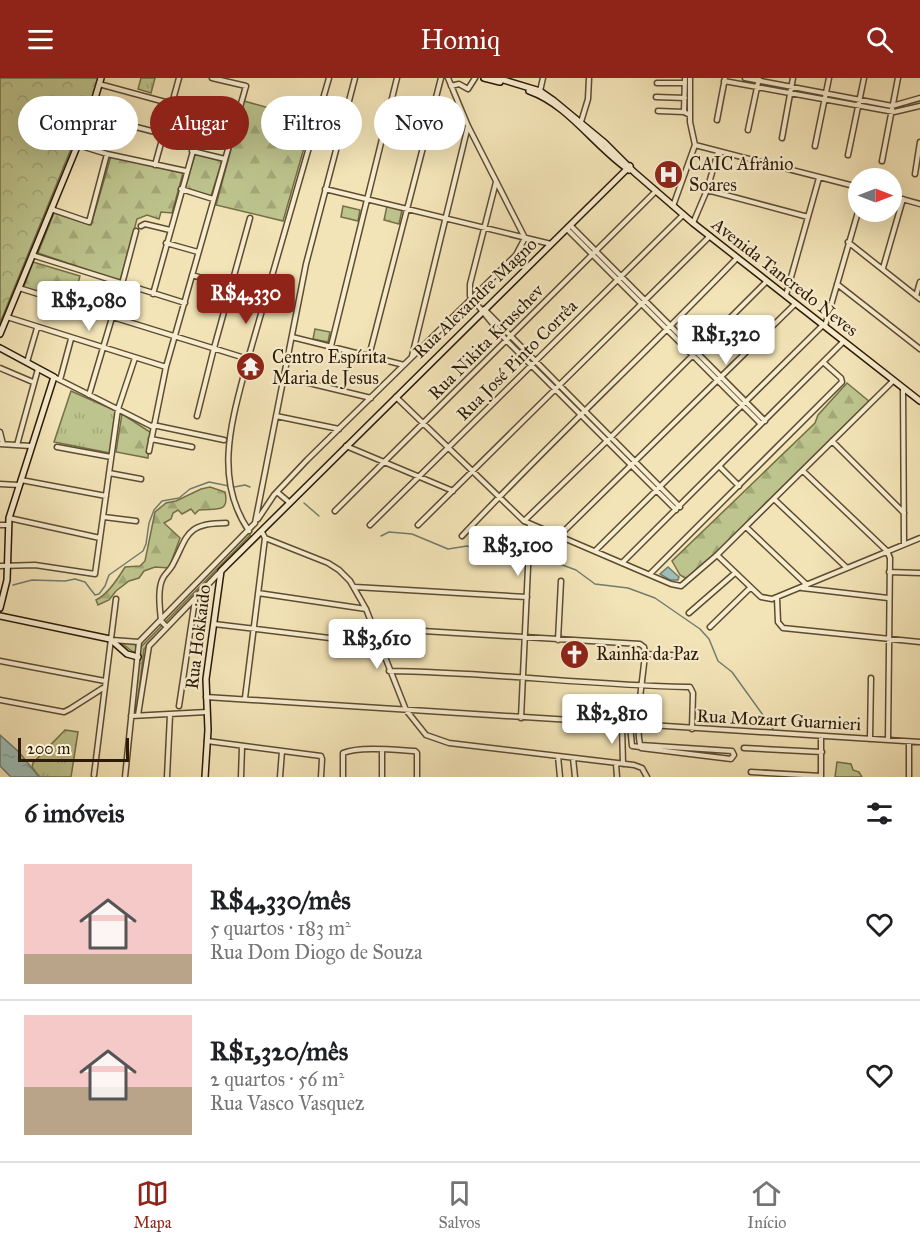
<!DOCTYPE html>
<html lang="pt">
<head>
<meta charset="utf-8">
<style>
	:root { --surface:#fff; --page:#f2f2f2; --text:#202124; --muted:#757577; --line:#e0e0e0; --accent:#8f2418 }
	body { margin:0; font-family:"IM FELL Great Primer",serif; background:var(--page); color:var(--text); height:100vh; display:flex; flex-direction:column; font-size:22px; white-space:nowrap }
	* { box-sizing:border-box; margin:0 }
	p { font-size:20px; color:var(--muted) }
	.icon { flex:none; width:33px; height:33px; fill:none; stroke:currentColor; stroke-width:2; stroke-linecap:round; stroke-linejoin:round }
	.map { position:relative; height:699px; overflow:hidden }
	.panel { display:flex; flex-direction:column; background:var(--surface); flex:1 }
	.panel>* { flex:none }
	.guide { position:absolute; left:18px; top:18px; width:600px; height:54px; display:flex; gap:12px }
	.needle { width:39px; rotate:90deg }
	.controls { position:absolute; left:848px; top:90px; display:grid; gap:12px }
	.controls a { display:grid; place-items:center; width:54px; height:54px; border-radius:50%; background:var(--surface); box-shadow:0 6px 24px #0002; font-size:30px }
	.scale { position:absolute; left:18px; bottom:15px; width:111px; box-sizing:border-box; padding-left:6px; border:3px solid #2c1a04; border-top:0; font-size:16px; line-height:21px; white-space:nowrap; color:#2c1a04; -webkit-text-stroke:4px #f7edd0; paint-order:stroke }
	.price { position:absolute; translate:-50% -51px; padding:0 14px; border-radius:6px; background:#fff; color:#222; font-size:20px; line-height:39px; filter:drop-shadow(0 2px 3px #0008) }
	.price::after { content:''; position:absolute; left:50%; top:36px; width:18px; height:14px; margin-left:-9px; background:inherit; clip-path:polygon(0 0,100% 0,50% 100%) }
	.price.active { background:var(--accent); color:#fff }
	ul { padding:0; list-style:none }
	li { display:flex; align-items:center; gap:18px; height:150px; padding:0 24px }
	li+li { border-top:2px solid var(--line) }
	li span { display:grid; place-items:center; flex:none; width:168px; height:120px; border-radius:0px; color:#555 }
	li>.icon { margin-inline-start:auto }
	span .icon { width:72px; height:72px; fill:#fffc; stroke-width:1 }
	li b { font-size:26px }
	h2 { display:flex; justify-content:space-between; align-items:center; height:72px; padding:0 24px; font-size:26px }
	.tag { padding:0 21px; border-radius:27px; background:var(--surface); box-shadow:0 6px 24px #0002; font-size:21px; line-height:54px }
	.tag.active { background:var(--accent); color:#fff }
	header { display:flex; justify-content:space-between; align-items:center; height:78px; padding:0 24px; background:var(--accent); color:#fff; font-size:27px; font-weight:600 }
	.dock { display:flex; justify-content:space-around; align-items:center; height:84px; border-top:2px solid var(--line); background:var(--surface); font-size:16px; color:var(--muted) }
	.dock a { display:grid; justify-items:center; gap:3px }
	.dock .active { color:var(--accent) }
	.map>svg:first-child { display:block }
	.grass { fill:url(#grass-tufts); stroke:#746f48; stroke-width:1.5 }
	.forest { fill:url(#forest-firs); stroke:#746f48; stroke-width:1.5 }
	.park { fill:url(#park-crowns); stroke:#746f48; stroke-width:1.5 }
	.water { fill:url(#water-ripples); stroke:#707c6f; stroke-width:1.5 }
	.lines { fill:none; stroke-linecap:round; stroke-linejoin:round }
	.stream { stroke:#707c6f; stroke-width:1.5 }
	.street-casing { stroke:#5e4c31; stroke-width:7 }
	.secondary-casing { stroke:#2c1a04; stroke-width:8 }
	.street { stroke:#f7edd0; stroke-width:4 }
	.secondary { stroke:#f7edd0; stroke-width:5 }
	.labels { text-anchor:middle; stroke-width:4.5; stroke-linejoin:round; paint-order:stroke }
	.poi-label { font-size:18px; fill:#2c1a04; stroke:#f7edd0; text-anchor:start }
	.street-label { font-size:18px; fill:#2c1a04; stroke:#f7edd0 }
</style>
</head>
<body>
<header><svg class="icon" aria-label="menu" viewBox="0 0 24 24"><path d="M4 6h16M4 12h16M4 18h16"/></svg>Homiq<svg class="icon" aria-label="search" viewBox="0 0 24 24"><circle cx="10" cy="10" r="6"/><path d="M15 15l6 6"/></svg></header>
<div class="map">
<svg width="920" height="699" viewBox="0 0 920 699">
	<defs>
		<pattern id="grass-tufts" width="24" height="20" patternUnits="userSpaceOnUse" patternTransform="scale(1.5)"><rect width="24" height="20" fill="#bdc48d"/><path d="M3 7l-1-3M5 7V3M7 7l1-3M15 17l-1-3M17 17v-4M19 17l1-3" fill="none" stroke="#a3a878"/></pattern>
		<pattern id="forest-firs" width="22" height="20" patternUnits="userSpaceOnUse" patternTransform="scale(1.5)"><rect width="22" height="20" fill="#bdc48d"/><path d="M5 1l3.5 6h-7zM16 11l3.5 6h-7z" fill="#a3a878"/></pattern>
		<pattern id="park-crowns" width="20" height="18" patternUnits="userSpaceOnUse" patternTransform="scale(1.5)"><rect width="20" height="18" fill="#bdc48d"/><path d="M2 6a3 3 0 1 1 6 0M12 15a3 3 0 1 1 6 0" fill="none" stroke="#a3a878"/></pattern>
		<pattern id="water-ripples" width="26" height="14" patternUnits="userSpaceOnUse" patternTransform="scale(1.5)"><rect width="26" height="14" fill="#9ebdb6"/><path d="M2 4q2-2 4 0t4 0M15 11q2-2 4 0t4 0" fill="none" stroke="#88a29b"/></pattern>
	</defs>
	<rect width="100%" height="100%" fill="#f3e4b7"/>
	<filter id="stains"><feTurbulence type="fractalNoise" baseFrequency=".00333" numOctaves="4"/><feColorMatrix values="0 0 0 0 .2 0 0 0 0 .09 0 0 0 0 .02 0 0 0 .5 -.17"/></filter>
	<radialGradient id="worn" r=".72"><stop offset=".6" stop-color="#630" stop-opacity="0"/><stop offset="1" stop-color="#630" stop-opacity=".3"/></radialGradient>
	<path class="grass" d="M141 0H155L151 15 138 11Z
		M343 128 360 132 358 143 341 139Z
		M387 128 402 132 399 146 384 142Z
		M315 251 330 254 328 264 313 261Z
		M71 313 116 333 110 375 54 364Z
		M65 652 78 654 71 699H39L32 689 33 685Z"/>
	<path class="forest" d="M244 23 312 42 283 143 216 127Z
		M195 76 222 83 211 118 185 110Z
		M111 78 183 95 172 135 161 134 159 141 147 137 137 141 120 203 38 175 54 135 91 147Z
		M33 184 80 198 72 226 23 211Z
		M847 305 870 324 692 498 685 500 680 497 672 483 815 345 818 337Z
		M122 336 150 354 148 380 116 374Z
		M210 409 225 414C230 436 215 430 199 432L195 436 191 431 182 436 178 432 173 435 171 441 164 445 180 460 169 490 155 489 144 493 139 500 129 503 116 513 109 522 98 527 96 522C107 517 119 499 125 489L140 488 145 483 155 434 166 425 176 423 201 411Z
		M837 684 851 686 853 692 859 694 862 699H835Z"/>
	<path class="park" d="M0 0H99L89 37 73 66 0 245Z
		M250 457 251 459 144 571 137 632H133L140 575 138 573 133 574 119 563 133 565 139 571Z"/>
	<path class="water" d="M668 489 679 499 678 502H670L660 496Z
		M0 657 19 674 39 699H11L0 688Z"/>
	<g class="lines">
		<path class="stream" d="M304 425 319 438
			M381 458 389 454 412 456 448 471 467 468 479 471 489 469 524 478 535 477 576 492 595 506 628 510 655 520 700 551 709 561 718 583 732 594 773 651
			M13 507 32 502 65 503 75 501 85 504 95 517 99 516 105 508 109 497 143 473 146 466 149 445 154 432 162 423 179 420 190 411 209 404 234 409 245 407 250 409"/>
		<defs>
			<path id="street" d="M448 0 468 48 525 160
				M745 0 892 28 920 20
				M724 3 894 34 920 28
				M657 5H685
				M99 6 235 43
				M451 8 459 6 468 11 475 0
				M540 13 543 0
				M656 19 685 20
				M658 33 684 34 690 37
				M684 34 685 0
				M90 37 163 56
				M717 42 725 0
				M581 44 588 21 589 0
				M748 52 759 0
				M782 60 793 0
				M78 67 107 76 186 93
				M695 67 858 109
				M815 68 829 0
				M192 73 225 81
				M848 77 864 0
				M882 83 898 0
				M155 87 179 0
				M915 96 920 64
				M496 104 470 206V218L506 262 676 432
				M181 111 213 121
				M325 111 551 166
				M707 112 808 139
				M891 118 920 126
				M673 128 695 67 690 44V0
				M51 131 89 144 107 76
				M693 145 707 112 718 74
				M141 148 145 146 170 152
				M571 148 765 343
				M567 151 761 346
				M848 164 920 221
				M166 165 198 174
				M32 177 185 225
				M883 190 903 121
				M192 197 265 219
				M837 206 920 271
				M19 210 248 281
				M153 216 204 34
				M786 217 819 100
				M916 218 920 204
				M484 231 680 429
				M7 239 166 289
				M825 248 858 134
				M292 259 404 287
				M331 268 397 0
				M369 278 441 0
				M412 278 468 48
				M27 284 37 250
				M0 290 33 304
				M54 299 153 349
				M284 299 371 320
				M60 302 71 261
				M903 310 904 466
				M89 317 122 206 136 153
				M396 319 524 443 671 506 681 508 717 477 893 303
				M197 338 214 270 250 140
				M276 338 339 351
				M153 347 224 362
				M0 354 3 366
				M151 361 192 369
				M832 363 904 435
				M0 366 31 368
				M17 367 38 291
				M346 368 453 413
				M57 369 111 379
				M149 373 166 289 246 8 212 0
				M719 388 739 408
				M803 393 887 473
				M109 395 141 401
				M21 402 106 418
				M0 406 19 407
				M277 414 290 425
				M774 421 847 490
				M335 433 656 113
				M104 439 136 443
				M9 440 100 460
				M258 441 274 417 307 382 516 177 525 160
				M524 443 611 359 766 204
				M0 447H8
				M370 447 683 137
				M418 447 710 158
				M746 449 807 507
				M249 453C212 399 233 339 248 281L329 0
				M262 454 265 460 328 485 339 492 350 503 366 531 406 632 426 657 449 665 634 687 642 690 647 699
				M462 458C551 363 647 274 737 180
				M559 458 795 226
				M595 473 822 248
				M887 473 890 480 888 662
				M717 477 761 519 772 521 920 460
				M622 485 843 264
				M0 488 35 487 95 496 118 331 135 280
				M889 494 920 495
				M650 496 842 304 841 300 823 284
				M355 509 527 519
				M802 510 888 520
				M258 515 366 531
				M777 520 778 544 783 550 920 564
				M689 535 735 495
				M214 546 379 566
				M167 549 161 543C160 531 157 511 163 500 165 496 169 493 172 488 188 459 184 445 226 445
				M710 549 750 510
				M373 550 640 566 644 569 645 576C643 601 634 648 641 670L731 681 734 677 732 673 640 667
				M112 562 139 564
				M558 562 561 503
				M645 576 693 578
				M0 583 105 603
				M389 593C489 594 588 607 687 609H690L693 615 692 651
				M206 619 920 664
				M245 620 265 460
				M0 622 64 634 70 631 103 610
				M179 628 195 522
				M138 637 149 568 220 494
				M131 638 207 634
				M521 640 530 446
				M622 647 623 686
				M630 647 632 668 640 669
				M870 661 871 600
				M207 663 321 678 322 681 321 699
				M744 670 822 674
				M382 672V699
				M558 678 560 699
				M573 680 575 699
				M616 686 617 699
				M751 694 821 698
				M94 697 116 521
				M125 699 139 564 255 445 306 186 355 0
				M167 699 170 637
				M241 699 242 669
				M280 699 282 673
				M343 699V675C359 668 397 672 415 673L417 675V699
				M821 699V659
				M909 699V664"/>
			<path id="secondary" d="M484 0 500 4
				M497 0 540 13 553 22 605 65 634 94 693 145 920 323
				M529 13C569 27 595 69 629 92
				M0 256 90 37 101 0
				M0 270 54 299 9 440 7 502 0 530
				M0 538 110 561 127 576 138 579
				M205 699 208 652 206 601 221 493 630 88"/>
		</defs>
		<use href="#street" class="street-casing"/>
		<use href="#secondary" class="secondary-casing"/>
		<use href="#street" class="street"/>
		<use href="#secondary" class="secondary"/>
	</g>
	<defs>
		<symbol id="hospital-disc" viewBox="-11 -11 22 22"><circle r="9.5" fill="#8f2418" stroke="#f7edd0"/><path d="M-5-5h3v3.5h4V-5h3V5h-3V1.5h-4V5h-3Z" fill="#fff"/></symbol>
		<symbol id="temple-disc" viewBox="-11 -11 22 22"><circle r="9.5" fill="#8f2418" stroke="#f7edd0"/><path d="M0-6L5-2H3V0L6.5 2.5H4V6H1.5V3h-3V6H-4V2.5H-6.5L-3 0V-2H-5Z" fill="#fff"/></symbol>
		<symbol id="church-disc" viewBox="-11 -11 22 22"><circle r="9.5" fill="#8f2418" stroke="#f7edd0"/><path d="M-1.2-6h2.4v3.5h3.3v2.4h-3.3V6h-2.4V-.1h-3.3v-2.4h3.3Z" fill="#fff"/></symbol>
	</defs>
	<g fill-rule="evenodd">
		<use href="#hospital-disc" x="652" y="80" width="33" height="33"/>
		<use href="#temple-disc" x="234" y="272" width="33" height="33"/>
		<use href="#church-disc" x="558" y="560" width="33" height="33"/>
	</g>
	<g class="labels">
		<g class="poi-label">
			<text x="689" y="92">CAIC Afrânio<tspan x="689" dy="21">Soares</tspan></text>
			<text x="272" y="285">Centro Espírita<tspan x="272" dy="21">Maria de Jesus</tspan></text>
			<text x="596" y="582">Rainha da Paz</text>
		</g>
		<g class="street-label">
			<text transform="translate(785 199) rotate(38)" y="6">Avenida Tancredo Neves</text>
			<text transform="translate(475 220) rotate(-44)" y="6">Rua Alexandre Magno</text>
			<text transform="translate(486 264) rotate(-45)" y="6">Rua Nikita Kruschev</text>
			<text transform="translate(517 282) rotate(-45)" y="6">Rua José Pinto Corrêa</text>
			<text transform="translate(198 559) rotate(-83)" y="6">Rua Hokkaido</text>
			<text transform="translate(779 642) rotate(3)" y="6">Rua Mozart Guarnieri</text>
		</g>
	</g>
	<rect width="100%" height="100%" filter="url(#stains)"/>
	<rect width="100%" height="100%" fill="url(#worn)"/>
</svg>
<div class="controls">
<a><svg class="needle" viewBox="-14 -14 28 28"><path d="M0-13l5 13h-10z" fill="#e53935"/><path d="M0 13l5-13h-10z" fill="#757577"/></svg></a>
</div>
<div class="scale">200 m</div>
<b class="price active" style="left:246px;top:247px">R$4,330</b>
<b class="price" style="left:89px;top:254px">R$2,080</b>
<b class="price" style="left:726px;top:288px">R$1,320</b>
<b class="price" style="left:518px;top:499px">R$3,100</b>
<b class="price" style="left:377px;top:592px">R$3,610</b>
<b class="price" style="left:612px;top:667px">R$2,810</b>
<div class="guide">
<a class="tag">Comprar</a>
<a class="tag active">Alugar</a>
<a class="tag">Filtros</a>
<a class="tag">Novo</a>
</div>
</div>
<section class="panel">
<h2>6 imóveis<svg class="icon" aria-label="filters" viewBox="0 0 24 24"><path d="M4 7h16M4 17h16"/><circle cx="9" cy="7" r="2"/><circle cx="15" cy="17" r="2"/></svg></h2>
<ul>
<li><span style="background:linear-gradient(#f6c9c9 75%,#b9a48a 0)"><svg class="icon" aria-label="home" viewBox="0 0 24 24"><path d="M3 11l9-7 9 7M6 9v11h12V9"/></svg></span><div><b>R$4,330/mês</b><p>5 quartos · 183 m²</p><p>Rua Dom Diogo de Souza</p></div><svg class="icon" aria-label="heart" viewBox="0 0 24 24"><path d="M12 20l-8-8c-3-5 5-10 8-4 3-6 11-1 8 4z"/></svg></li>
<li><span style="background:linear-gradient(#f6c9c9 60%,#b9a48a 0)"><svg class="icon" aria-label="home" viewBox="0 0 24 24"><path d="M3 11l9-7 9 7M6 9v11h12V9"/></svg></span><div><b>R$1,320/mês</b><p>2 quartos · 56 m²</p><p>Rua Vasco Vasquez</p></div><svg class="icon" aria-label="heart" viewBox="0 0 24 24"><path d="M12 20l-8-8c-3-5 5-10 8-4 3-6 11-1 8 4z"/></svg></li>
</ul>
</section>
<nav class="dock">
<a class="active"><svg class="icon" aria-label="map" viewBox="0 0 24 24"><path d="M3 6l6-2 6 2 6-2v14l-6 2-6-2-6 2zM9 4v14M15 6v14"/></svg>Mapa</a>
<a><svg class="icon" aria-label="saved" viewBox="0 0 24 24"><path d="M7 4h10v16l-5-4-5 4z"/></svg>Salvos</a>
<a><svg class="icon" aria-label="home" viewBox="0 0 24 24"><path d="M3 11l9-7 9 7M6 9v11h12V9"/></svg>Início</a>
</nav>
</body>
</html>
